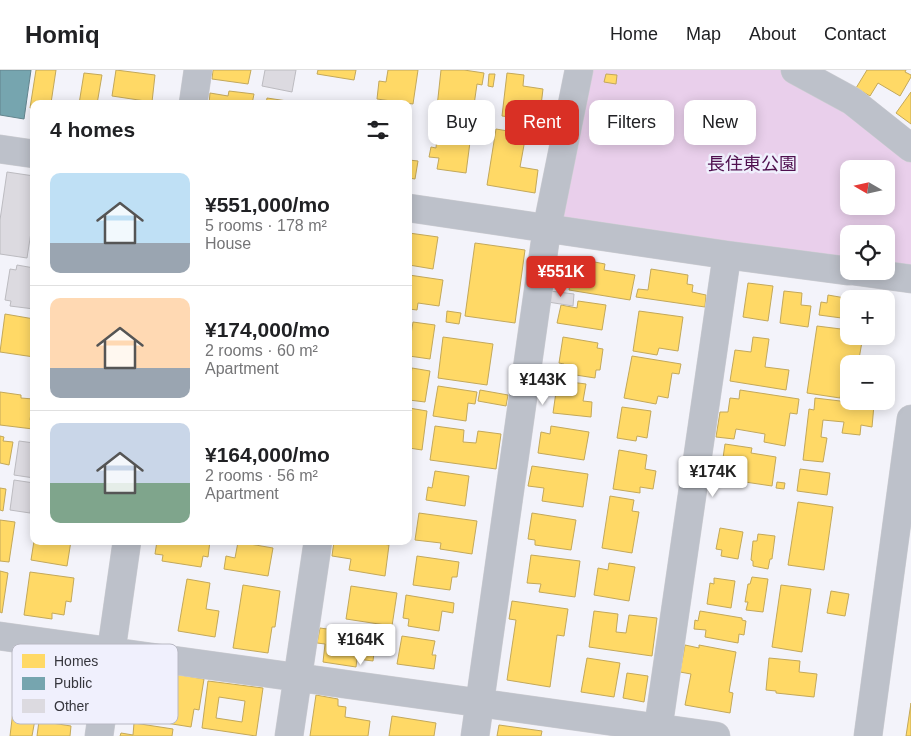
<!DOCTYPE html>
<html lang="en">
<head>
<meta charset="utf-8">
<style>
	:root { --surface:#fff; --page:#f2f2f2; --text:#202124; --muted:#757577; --line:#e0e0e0; --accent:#d93025 }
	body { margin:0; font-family:Arial,"Noto Sans JP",sans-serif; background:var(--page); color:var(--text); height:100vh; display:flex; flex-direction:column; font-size:19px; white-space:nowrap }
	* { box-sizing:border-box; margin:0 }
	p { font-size:16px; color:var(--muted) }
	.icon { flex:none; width:28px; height:28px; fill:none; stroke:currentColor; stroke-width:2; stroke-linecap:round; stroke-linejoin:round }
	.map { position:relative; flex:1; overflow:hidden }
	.details { position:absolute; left:30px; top:30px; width:382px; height:445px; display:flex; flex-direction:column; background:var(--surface); border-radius:10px; box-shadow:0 2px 12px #0003 }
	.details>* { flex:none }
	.top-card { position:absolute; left:428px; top:30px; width:408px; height:45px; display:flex; gap:10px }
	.needle { width:32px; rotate:279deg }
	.fabs { position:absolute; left:840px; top:90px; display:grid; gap:10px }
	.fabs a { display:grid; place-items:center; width:55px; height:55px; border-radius:10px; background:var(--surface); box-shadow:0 2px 12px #0003; font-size:25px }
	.price { position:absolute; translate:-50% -42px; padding:0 11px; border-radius:5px; background:#fff; color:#222; font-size:16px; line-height:32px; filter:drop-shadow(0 1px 2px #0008) }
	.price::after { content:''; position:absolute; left:50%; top:30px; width:15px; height:11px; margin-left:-8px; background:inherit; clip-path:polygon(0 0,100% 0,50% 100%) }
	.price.current { background:var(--accent); color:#fff }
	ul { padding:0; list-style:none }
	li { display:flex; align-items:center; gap:15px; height:125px; padding:0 20px }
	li+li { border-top:1px solid var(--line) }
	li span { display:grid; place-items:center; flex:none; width:140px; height:100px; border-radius:10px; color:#555 }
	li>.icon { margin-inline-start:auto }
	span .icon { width:60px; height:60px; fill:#fffc; stroke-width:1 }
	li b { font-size:21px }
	h2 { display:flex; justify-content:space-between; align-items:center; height:60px; padding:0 20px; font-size:21px }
	.tag { padding:0 18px; border-radius:10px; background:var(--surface); box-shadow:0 2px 12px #0003; font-size:18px; line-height:45px }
	.tag.current { background:var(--accent); color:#fff }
	header { display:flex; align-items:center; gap:30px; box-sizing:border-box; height:70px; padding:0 25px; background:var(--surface); border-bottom:1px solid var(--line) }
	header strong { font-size:24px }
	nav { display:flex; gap:28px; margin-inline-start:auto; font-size:18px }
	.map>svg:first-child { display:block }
	.green { fill:#e9cfeb; fill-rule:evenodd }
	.homes { fill:#ffd966; stroke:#c3a85a; fill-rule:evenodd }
	.public { fill:#76a5af; stroke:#63848d }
	.building { fill:#dcdae0; stroke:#bcbbc0 }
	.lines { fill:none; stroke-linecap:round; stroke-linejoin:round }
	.minor-casing { stroke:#ceced3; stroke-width:29 }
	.minor { stroke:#bdc1ca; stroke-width:28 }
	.labels { text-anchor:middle; stroke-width:5; stroke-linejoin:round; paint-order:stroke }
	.park-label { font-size:18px; fill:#4f104f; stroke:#f0f0fd }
	.key { fill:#f0f0fd; stroke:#b8b8c3; stroke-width:1 }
	.key-label { font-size:14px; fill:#36363d }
</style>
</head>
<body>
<header>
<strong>Homiq</strong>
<nav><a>Home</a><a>Map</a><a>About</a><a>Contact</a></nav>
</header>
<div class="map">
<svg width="911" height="666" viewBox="0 0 911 666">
	<rect width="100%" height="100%" fill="#f3f3fa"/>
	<path class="green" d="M579 0H795L911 78V209L886 201V164H849V201L547 158ZM849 99H886V136H849Z"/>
	<path class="homes" d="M36 0H56L51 33 43 31V34H34V38H30Z
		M116 0 155 5 152 32 112 26Z
		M213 0H251L248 14 212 9Z
		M318 0H356L354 10 317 4Z
		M388 0H418L413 34 377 29 379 11 386 12Z
		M441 0H464L484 3 482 15 477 14 474 35 470 34 469 42 437 37Z
		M867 0H906L905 2 911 5V7L900 26 878 13 870 26 856 18Z
		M84 3 102 5 97 34 91 33V34H79Z
		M507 3 524 5 523 16 543 19 540 44 547 45 546 56 524 53 525 49 502 46Z
		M489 4H495L493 17 488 16Z
		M606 4 617 5 616 14 604 12Z
		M229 21 254 24 252 34H209L210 23 228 26Z
		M911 22V54L896 43Z
		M267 28 294 32V34H266Z
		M434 50 477 56 475 73 470 72 466 103 437 99 439 88 429 87 431 77 436 78 437 67 432 66Z
		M496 59 526 64 520 97 538 100 535 123 487 115Z
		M409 90 418 91 415 109 409 108Z
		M409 163 438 167 433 199 409 195Z
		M475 173 525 180 515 253 465 246Z
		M574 188 605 194 604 200 635 205 630 230 569 220Z
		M651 199 688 205 687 214 693 215 692 222 706 225 705 237 636 227 638 219 648 220Z
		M409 205 443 210 439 236 418 233 417 240 409 239Z
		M748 213 773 216 768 251 743 247Z
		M784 221 802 223 801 235 811 236 808 257 780 253Z
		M828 225 851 229H849V249L819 245 821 232 827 233Z
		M578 231 606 235 602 260 557 253 561 235 577 238Z
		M447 241 461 243 459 254 446 252Z
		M639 241 683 247 678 281 659 278 657 285 633 281Z
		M5 244 34 249V287L0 282Z
		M413 252 435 255 430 289 409 286V277Z
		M817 256 849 260V266H863L859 289 847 287 840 328 807 323Z
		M443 267 493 274 487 315 438 308Z
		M563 267 598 273 597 278 603 279 600 300H596L595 308 563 303 564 294 559 293Z
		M753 267 769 269 765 297 789 300 786 320 730 311 735 280 751 282Z
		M632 286 681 294 679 304 672 303 668 328 658 326 656 334 624 328Z
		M542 296 557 298 556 303 541 300Z
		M412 298 430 301 425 332 409 330V317Z
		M547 309 586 314 583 331 592 332 591 347 553 343 556 322 545 321Z
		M438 316 477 322 475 334 468 333 466 351 433 346Z
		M480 320 508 325 506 336 478 331Z
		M740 320 799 329 797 344 790 343 785 376 764 372 765 364 736 359 734 369 716 367 720 342H728L730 328 739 329Z
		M0 322 21 325V328L33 329 30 350 34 351 33 359 0 355Z
		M815 328 874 335 872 357 861 355 860 365 842 363 844 352 823 350 821 367 827 368 823 392 803 390 809 339 814 340Z
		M622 337 651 341 647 368 637 366 636 371 617 368Z
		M409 338 427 341 422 380 409 378Z
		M435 356 464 360 463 372 476 373 478 361 501 364 496 399 430 390Z
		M551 356 589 362 584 390 538 383 541 362 550 364Z
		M0 366 4 367 3 371 13 372 9 395 0 393Z
		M725 374 752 378 751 383 776 387 772 416 711 407 713 393 722 395Z
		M619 380 647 385 645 399 656 401 653 419 640 417V423L613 419Z
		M532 396 588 404 583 437 542 431 544 418 528 416Z
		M800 399 830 403 827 425 797 421Z
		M435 401 469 406 465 436 426 430 428 417 432 418Z
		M777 412 785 413 784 419 776 418Z
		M0 418 6 419 3 441 0 440Z
		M610 426 634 430 632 441 639 442 632 483 602 478Z
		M798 432 833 437 824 500 788 495Z
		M419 443 477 451 472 484 440 479 441 473 415 470Z
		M532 443 576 450 571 480 535 475V470L528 469Z
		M0 450 15 452 9 492 0 491Z
		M720 458 743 462 738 489 721 486 722 480 716 479Z
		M758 464 775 466 772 489H770L768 499 753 496V491L751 490 753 471H757Z
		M34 471H71L67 496 31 490Z
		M157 471H210L208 487 203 486 201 497 162 491 163 485 155 484Z
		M334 471H363L389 475 385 506 349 500 351 489 332 486Z
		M238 472 273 478 268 506 224 499 226 486 235 488Z
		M531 485 580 491 575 527 539 522 541 514 527 513Z
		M417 486 459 492 457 507H452L450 520 413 515Z
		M609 493 635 497 629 531 594 525 598 498 608 500Z
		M0 501 8 503 2 543 0 542Z
		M30 502 74 508 71 532 66 531 64 545 52 543V549L24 545Z
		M752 507 768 509 763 542 746 540 748 532H745L748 514H750Z
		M714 508 735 511 731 538 707 534 710 513 714 514Z
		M187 509 210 513 206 539 219 541 215 567 178 561Z
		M243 515 280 521 275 557H272L268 583 233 578Z
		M781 515 811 519 802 582 772 577Z
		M351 516 397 523 392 556 346 549Z
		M831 521 849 524 845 546 827 543Z
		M406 525 454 533 453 543 442 541 439 561 408 556 409 549 403 548Z
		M512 531 568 539 564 566 557 565 550 617 507 610 516 550 509 549Z
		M594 541 618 544 616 562 626 563 629 545 657 548 652 586 589 577Z
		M700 541 742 548V550L746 551 744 565 739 564 738 573 705 567 706 560 694 559 695 550 698 551Z
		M320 558 376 566 373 591 357 589 356 597 323 592 325 574 317 573Z
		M402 566 435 571 432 585H436L434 599 397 594Z
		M685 575 699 578V575L736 582 729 622 733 623 730 643 685 635 691 604 680 602Z
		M587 588 620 593 614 627 581 622Z
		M769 588 800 591 799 602 817 604 814 627 776 623V621L766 620Z
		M627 603 648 606 644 632 623 628Z
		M175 604 204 609 199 640 194 639 191 657 141 649 142 641 126 639 127 631H124L126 616 172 623Z
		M208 611 263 618 256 666 202 658ZM219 627 245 631 242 652 216 648Z
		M316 625 338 629V636L346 637 345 647 370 651 368 666H310Z
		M911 633V666H906Z
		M13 641 36 644 32 666H10Z
		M392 646 436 653 434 666H389Z
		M39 651 71 656 70 666H37Z
		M134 653 173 659 172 666H120L121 663 133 665Z
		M499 655 542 661 541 666H497Z"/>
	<path class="public" d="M0 0H31L24 49 0 45Z"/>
	<path class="building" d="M265 0H296L292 22 262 16Z
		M7 102 34 106V143L27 188 0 184V150Z
		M17 195 34 198V239L10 236 11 231 5 230 10 199 16 200Z
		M550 221 574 224 573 236 548 232Z
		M19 371 34 373V408L14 405Z
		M14 410 34 413 30 443 10 440Z"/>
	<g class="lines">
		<defs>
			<path id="minor" d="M795 0 852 31 911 78
				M193 34 198 0
				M0 79 34 84
				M409 138 727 185 849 201
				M853 201 911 209
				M0 566 716 666
				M99 666 127 471
				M289 666 318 471
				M475 666 547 158 579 0
				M657 666 727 185
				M868 666 911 349"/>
		</defs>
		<use href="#minor" class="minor-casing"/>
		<use href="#minor" class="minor"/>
	</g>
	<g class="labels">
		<g class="park-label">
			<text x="752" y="100">長住東公園</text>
		</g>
	</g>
	<rect x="12" y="574" width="166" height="80" rx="8" class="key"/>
	<rect x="22" y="584" width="23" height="14" fill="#ffd966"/>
	<rect x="22" y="607" width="23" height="13" fill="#76a5af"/>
	<rect x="22" y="629" width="23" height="14" fill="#dcdae0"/>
	<g class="key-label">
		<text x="54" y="596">Homes</text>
		<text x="54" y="618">Public</text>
		<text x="54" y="641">Other</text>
	</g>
</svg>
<div class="fabs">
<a><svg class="needle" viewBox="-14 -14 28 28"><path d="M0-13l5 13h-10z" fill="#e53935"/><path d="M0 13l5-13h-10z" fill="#757577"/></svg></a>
<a><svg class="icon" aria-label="locate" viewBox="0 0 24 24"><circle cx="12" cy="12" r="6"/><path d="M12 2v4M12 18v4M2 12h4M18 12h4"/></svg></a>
<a>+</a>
<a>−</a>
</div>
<b class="price current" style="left:561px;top:228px">¥551K</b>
<b class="price" style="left:543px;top:336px">¥143K</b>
<b class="price" style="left:713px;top:428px">¥174K</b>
<b class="price" style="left:361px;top:596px">¥164K</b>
<div class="top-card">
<a class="tag">Buy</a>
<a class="tag current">Rent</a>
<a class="tag">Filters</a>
<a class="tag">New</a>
</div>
<section class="details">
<h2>4 homes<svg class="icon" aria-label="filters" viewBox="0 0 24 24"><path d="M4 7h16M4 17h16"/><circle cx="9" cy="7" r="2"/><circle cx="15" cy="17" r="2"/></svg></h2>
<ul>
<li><span style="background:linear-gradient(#bfe0f5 70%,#9aa5b1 0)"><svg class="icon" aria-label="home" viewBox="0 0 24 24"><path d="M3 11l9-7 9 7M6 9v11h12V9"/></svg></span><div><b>¥551,000/mo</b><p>5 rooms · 178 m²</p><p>House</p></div></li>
<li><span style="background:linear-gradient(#ffd9b3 70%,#9aa5b1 0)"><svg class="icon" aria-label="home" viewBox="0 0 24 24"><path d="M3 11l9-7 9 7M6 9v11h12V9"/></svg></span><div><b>¥174,000/mo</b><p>2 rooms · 60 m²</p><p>Apartment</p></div></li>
<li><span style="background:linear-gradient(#c9d6e8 60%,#7fa58c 0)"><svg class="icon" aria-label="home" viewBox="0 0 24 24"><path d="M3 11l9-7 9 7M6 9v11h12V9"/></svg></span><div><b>¥164,000/mo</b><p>2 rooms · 56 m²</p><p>Apartment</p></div></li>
</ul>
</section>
</div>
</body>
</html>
